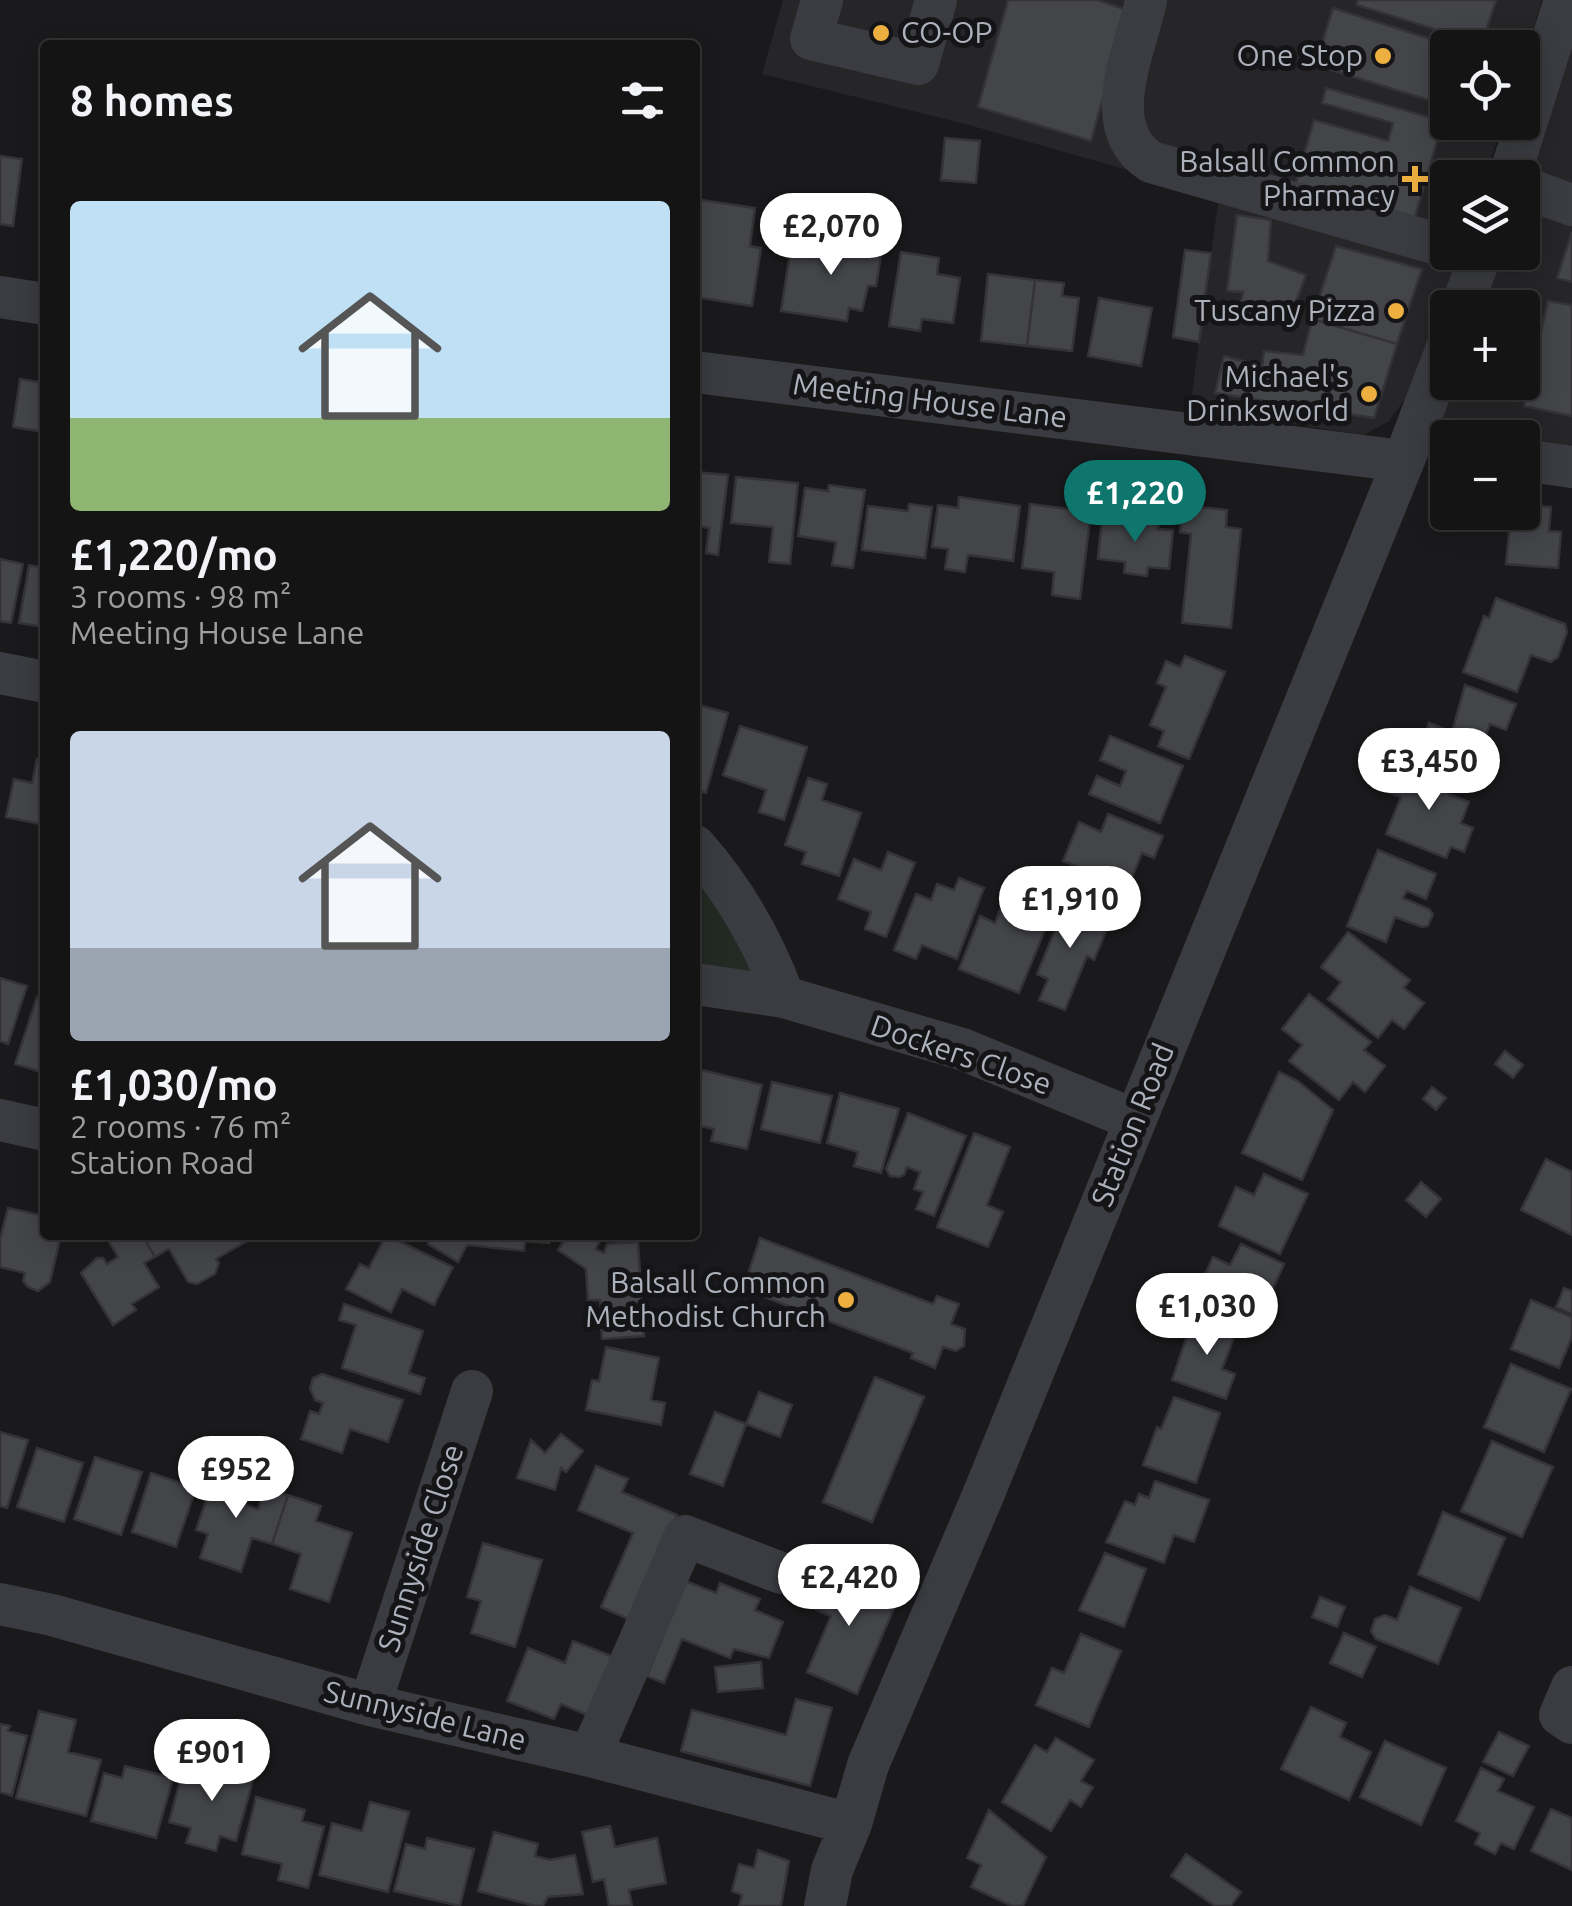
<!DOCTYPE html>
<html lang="en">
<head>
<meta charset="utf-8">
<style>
	:root { --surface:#141415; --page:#1d1d1e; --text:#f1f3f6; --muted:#9d9ea0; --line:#333334; --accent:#0f766e }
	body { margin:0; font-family:Ubuntu,sans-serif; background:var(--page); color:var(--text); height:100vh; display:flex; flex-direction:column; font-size:38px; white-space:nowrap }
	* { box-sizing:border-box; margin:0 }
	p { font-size:32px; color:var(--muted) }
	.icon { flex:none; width:55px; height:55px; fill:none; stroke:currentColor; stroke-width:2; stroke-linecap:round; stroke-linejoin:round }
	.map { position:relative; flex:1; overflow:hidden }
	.drawer { position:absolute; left:40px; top:40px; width:660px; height:1200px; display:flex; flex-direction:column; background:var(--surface); border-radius:10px; box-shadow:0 5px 25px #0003,0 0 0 2px var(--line) }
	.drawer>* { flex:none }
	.fabs { position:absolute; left:1430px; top:30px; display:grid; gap:20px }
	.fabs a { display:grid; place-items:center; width:110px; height:110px; border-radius:10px; background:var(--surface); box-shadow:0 5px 25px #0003,0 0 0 2px var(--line); font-size:50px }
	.price { position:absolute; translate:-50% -85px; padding:0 22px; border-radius:35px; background:#fff; color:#222; font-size:32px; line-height:65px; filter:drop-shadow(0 2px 5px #0008) }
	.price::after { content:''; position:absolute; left:50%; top:60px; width:30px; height:22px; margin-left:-15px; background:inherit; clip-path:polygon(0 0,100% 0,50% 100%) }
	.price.current { background:var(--accent); color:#fff }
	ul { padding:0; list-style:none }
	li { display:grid; align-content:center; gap:20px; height:530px; padding:0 30px }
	li span { display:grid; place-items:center; height:310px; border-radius:10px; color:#555 }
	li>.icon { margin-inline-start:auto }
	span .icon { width:180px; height:180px; fill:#fffc; stroke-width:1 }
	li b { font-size:42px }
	h2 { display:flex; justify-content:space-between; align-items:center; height:120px; padding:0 30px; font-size:42px }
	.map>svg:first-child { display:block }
	.built { fill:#262629 }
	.green { fill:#222a23 }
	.building { fill:#444549; stroke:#343438; stroke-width:2.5 }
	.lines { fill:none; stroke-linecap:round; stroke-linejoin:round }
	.minor { stroke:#3b3c41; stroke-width:42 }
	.poi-dot { fill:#edb040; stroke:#151517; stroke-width:4 }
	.labels { text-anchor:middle; stroke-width:10; stroke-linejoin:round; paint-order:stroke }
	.poi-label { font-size:30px; fill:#adb1bb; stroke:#151517; text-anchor:end }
	.street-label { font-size:30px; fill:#adb1bb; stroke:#151517 }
</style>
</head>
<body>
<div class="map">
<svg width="1572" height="1906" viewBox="0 0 1572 1906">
	<rect width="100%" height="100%" fill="#1a1a1c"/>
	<path class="built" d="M783 0H1542L1523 62 1522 48H1448V122L1503 123 1485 177 1448 178V252L1462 253 1454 277 1427 357 1411 391 1389 421 1364 435 1190 408 1219 196 962 123 762 74Z
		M1572 37V451L1523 444 1522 438H1474L1434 432 1452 383 1522 382V308L1479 307 1499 253 1522 252 1523 189Z"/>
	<path class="green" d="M695 863 756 973 695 970Z"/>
	<path class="building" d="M1008 0H1098L1127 10 1091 141 978 107Z
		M1358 0H1496L1482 44 1357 5Z
		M1333 8 1459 48H1448V106L1315 65Z
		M1326 88 1443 121 1415 217 1296 183 1314 120 1388 141 1393 123 1322 103Z
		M945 138 980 141 976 183 941 180Z
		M0 156 22 159 13 226 0 224Z
		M695 199 755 208 750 246 761 248 752 306 695 297Z
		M1237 215 1271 220 1268 261 1306 275 1290 318 1239 312 1243 292 1227 291Z
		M1572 232V282L1557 278Z
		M858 234 884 238 876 286H868L862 311 849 308 847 321 781 311 792 240 855 250Z
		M1336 246 1422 269 1397 344 1312 319Z
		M1185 250 1211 253 1199 342 1173 337Z
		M901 252 939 258 937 274 960 278 953 323 922 319 920 331 889 326Z
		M988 274 1035 280 1027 346 981 341Z
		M1035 280 1064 283 1062 296 1079 298 1072 351 1027 346Z
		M1099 298 1152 308 1141 366 1088 356Z
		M1548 301 1572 305V416L1524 406Z
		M1312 319 1397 344 1374 418 1215 393 1224 356 1262 366 1264 351 1303 355Z
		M20 379 45 383V432L13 427Z
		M695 472 728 475 718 555 706 553 709 528 695 526Z
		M736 477 798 483 790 564 769 562 773 527 731 523Z
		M829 485 865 490 853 568 832 565 836 542 798 536 805 488 828 491Z
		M959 497 1020 506 1013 561 968 555 965 572 945 569 948 549 932 547 938 505 958 508Z
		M909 504 932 507 925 558 862 550 868 506 908 511Z
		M1030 504 1091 512 1080 599 1052 595 1054 572 1022 568Z
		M1522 504 1551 507 1549 531 1561 532 1558 568 1506 564 1511 512H1522Z
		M1182 505 1227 510 1226 527 1241 529 1231 628 1182 623 1191 534 1180 532Z
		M1102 517 1159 523 1158 529 1173 530 1169 569 1148 567 1147 576 1124 573 1125 562 1098 559Z
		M0 559 23 564 11 623 0 621Z
		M29 565 45 568V627L19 623Z
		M1496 598 1565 624 1567 632 1558 657 1551 662 1531 655 1517 692 1463 672 1484 616 1489 618Z
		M1185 656 1225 672 1189 759 1158 746 1164 731 1150 725 1166 687 1157 683 1166 661 1180 667Z
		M1465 685 1516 704 1506 730 1490 724 1476 762 1422 743 1429 723 1452 732Z
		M695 704 728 713 706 793 695 790Z
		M740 726 807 747 784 820 759 812 766 790 723 775Z
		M1110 736 1183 766 1160 823 1089 794 1097 776 1120 786 1126 771 1100 760Z
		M37 759 45 760V825L6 817 14 779 32 783Z
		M1426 764 1456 776 1449 794 1469 802 1461 823 1473 828 1464 852 1451 847 1446 858 1386 834 1401 797 1387 792 1394 774 1418 783Z
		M808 778 827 784 822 800 861 813 839 876 802 864 806 852 785 845Z
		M1108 814 1163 836 1154 858 1142 853 1128 887 1063 861 1079 822 1101 832Z
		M1378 850 1436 874 1426 899 1407 891 1403 898 1429 909 1433 914 1428 926 1422 927 1395 917 1386 942 1347 926Z
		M888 852 915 863 886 937 865 929 871 912 838 899 854 859 881 870Z
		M959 878 984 888 957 959 922 945 916 959 894 950 916 894 931 900 937 884 954 890Z
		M1069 896 1100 908 1094 923 1107 929 1094 960 1087 956 1065 1010 1039 1000 1048 979 1037 974Z
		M1001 907 1021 915 1030 910 1041 914 1047 925 1019 993 959 969 980 916 995 923Z
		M1348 932 1410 980 1404 988 1424 1003 1404 1029 1392 1020 1378 1038 1328 999 1341 982 1321 967Z
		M0 978 27 986 8 1044 0 1041Z
		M1309 994 1371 1042 1364 1050 1385 1066 1365 1092 1353 1082 1339 1100 1289 1061 1302 1045 1282 1029Z
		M37 997 45 1000V1073L15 1064Z
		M1505 1051 1523 1065 1513 1078 1495 1064Z
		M702 1070 762 1085 747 1149 711 1141 714 1129 695 1125V1100Z
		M1279 1072 1298 1081 1333 1110 1302 1180 1242 1153Z
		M772 1082 832 1096 820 1143 761 1129Z
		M1432 1087 1446 1098 1436 1110 1423 1099Z
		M840 1093 899 1109 881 1173 854 1166 858 1152 827 1143Z
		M908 1113 966 1136 934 1216 916 1209 923 1192 914 1189 920 1172 907 1167 904 1175 899 1177 890 1176 886 1169Z
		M974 1133 1010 1147 987 1205 1003 1212 988 1247 937 1227Z
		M1546 1159 1572 1172V1235L1521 1210Z
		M1264 1174 1308 1194 1280 1254 1219 1226 1236 1187 1254 1195Z
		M1421 1182 1441 1199 1426 1217 1406 1200Z
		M8 1208 45 1216V1235H61L50 1282 38 1291 28 1287 23 1281 25 1273 0 1267V1240Z
		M105 1235H142L155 1257 144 1263 159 1287 132 1304 136 1310 113 1325 81 1273 97 1258H103L107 1264 118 1257Z
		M142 1235H243L247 1241 216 1259 219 1263 215 1274 197 1284 188 1282 169 1249 155 1257Z
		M386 1235 453 1267 434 1305 402 1289 391 1312 346 1289 360 1264 369 1268Z
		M434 1235H549V1243L525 1241 524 1251 467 1245 458 1262 428 1244Z
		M568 1235H592L600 1240 596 1249 604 1253 607 1244 638 1242 644 1336 602 1339 600 1300H588L586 1269 558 1250Z
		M760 1238 933 1304 937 1296 959 1304 951 1324 965 1329 964 1346 956 1351 943 1347 935 1368 911 1358 913 1353 743 1289Z
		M1241 1244 1284 1264 1257 1324 1195 1296 1213 1257 1230 1265Z
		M1564 1288 1572 1291V1314L1556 1307Z
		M1531 1300 1572 1317V1337L1559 1368 1511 1349Z
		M344 1304 423 1331 409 1373 425 1378 420 1394 342 1368 356 1325 339 1320Z
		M1206 1315 1238 1327 1222 1369 1235 1374 1226 1399 1172 1380 1189 1330 1199 1334Z
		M606 1347 659 1358 651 1400 665 1403 661 1425 586 1410 592 1380 599 1381Z
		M1511 1364 1571 1389 1544 1452 1484 1427Z
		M322 1374 403 1400 388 1442 350 1429 342 1453 301 1439 310 1411 319 1414 323 1403 315 1400 310 1388 313 1378Z
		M875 1377 924 1397 872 1522 823 1502Z
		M759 1392 792 1405 780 1437 746 1424Z
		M1174 1397 1220 1413 1196 1483 1143 1465 1157 1427 1161 1429Z
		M715 1412 746 1424 723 1486 690 1474Z
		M0 1432 28 1440 7 1508 0 1506Z
		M561 1434 583 1451 566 1472 561 1468 555 1490 517 1478 531 1440 545 1453Z
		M1492 1441 1553 1467 1522 1537 1461 1511Z
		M37 1448 83 1463 64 1522 17 1507Z
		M95 1457 142 1472 121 1535 74 1519Z
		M219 1462 237 1469 227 1498 258 1509 265 1488 288 1495 272 1544 252 1538 241 1572 200 1558 208 1534 196 1530Z
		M596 1466 628 1479 622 1492 677 1515 633 1621 601 1607 633 1533 578 1510Z
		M151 1473 196 1488 176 1547 132 1532Z
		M1155 1481 1209 1500 1194 1542 1174 1535 1164 1563 1106 1542 1125 1501 1135 1505 1139 1494 1149 1498Z
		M288 1495 321 1506 316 1521 352 1533 329 1602 290 1589 301 1554 272 1544Z
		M1443 1512 1505 1538 1479 1600 1418 1574Z
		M483 1543 542 1560 515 1647 471 1633 481 1601 467 1597Z
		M1105 1553 1146 1569 1124 1627 1079 1610Z
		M820 1571 862 1589 867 1577 893 1588 886 1602 895 1606 857 1694 807 1672 831 1616 805 1605Z
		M685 1581 716 1593 720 1583 760 1599 755 1610 783 1622 769 1658 734 1649 730 1658 682 1639 664 1683 647 1676Z
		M1410 1587 1461 1608 1438 1664 1376 1639 1371 1631 1375 1619 1385 1615 1397 1620Z
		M1320 1597 1345 1607 1337 1627 1312 1617Z
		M1344 1633 1376 1647 1362 1677 1330 1663Z
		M1081 1634 1121 1651 1089 1727 1036 1705 1052 1668 1064 1673Z
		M573 1641 614 1657 590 1716 561 1704 554 1719 507 1701 528 1648 565 1663Z
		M761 1662 763 1688 718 1692 715 1667Z
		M796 1699 832 1708 810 1786 681 1751 692 1710 786 1735Z
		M1311 1707 1346 1723 1340 1737 1371 1752 1349 1800 1281 1769Z
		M39 1711 76 1720 68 1752 101 1760 86 1816 16 1798Z
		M0 1724 10 1726 8 1731 27 1736 12 1796 0 1792Z
		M1499 1732 1529 1746 1513 1776 1483 1762Z
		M1056 1738 1094 1760 1081 1781 1093 1787 1081 1807 1070 1800 1051 1831 1002 1802 1035 1745 1047 1752Z
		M1385 1741 1446 1768 1421 1825 1360 1797Z
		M213 1762 255 1773 236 1841 220 1836 216 1851 186 1843 191 1828 169 1822 184 1766 210 1773Z
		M125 1766 173 1778 156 1838 91 1821 104 1773 122 1778Z
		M1481 1768 1504 1779 1498 1791 1534 1807 1514 1849 1501 1843 1495 1854 1475 1844 1480 1833 1456 1821Z
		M256 1797 305 1810 302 1821 324 1827 308 1888 278 1880 282 1864 242 1854Z
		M370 1802 409 1812 388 1892 319 1875 332 1823 362 1831Z
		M1551 1809 1572 1818V1870L1531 1851Z
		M989 1810 1046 1857 1023 1906H1012L971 1887 981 1865 967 1858Z
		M610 1826 615 1847 657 1838 666 1883 629 1890 632 1906H609L604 1879 593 1882 582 1832Z
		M494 1832 538 1844 535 1856 550 1860 575 1855 583 1894 548 1897 543 1906H535L478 1891Z
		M427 1838 474 1849 460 1906 394 1891 406 1844 425 1849Z
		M758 1850 789 1861 781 1906H739L742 1895 732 1891 739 1864 754 1868Z
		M1186 1854 1241 1892 1231 1906H1215L1171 1876Z"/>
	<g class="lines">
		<path class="minor" d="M822 0 811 39 918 64 936 0
			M1146 0C1137 48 1096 126 1151 162L1448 247
			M1509 178 1565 0
			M1522 187 1572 205
			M0 297 45 304
			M1461 308 1482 252
			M695 372 1403 461
			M1522 460 1572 467
			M0 673 45 682
			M695 846C734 890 764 943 784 997
			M695 984 784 997 962 1049 1135 1120
			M0 1120 45 1130
			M0 1604 52 1615 370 1705 590 1756 851 1824
			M1572 1687 1560 1715 1572 1723
			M370 1705 472 1391
			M590 1756 685 1536 781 1573
			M825 1906 832 1870 851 1824 868 1765 984 1493 1410 445 1448 345"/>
	</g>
	<g class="poi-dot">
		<circle cx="881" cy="33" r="10"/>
		<circle cx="1383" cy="56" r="10"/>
		<path d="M1410 164h10v10h10v10h-10v10h-10v-10h-10v-10h10z"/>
		<circle cx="1396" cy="311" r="10"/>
		<circle cx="1369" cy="394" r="10"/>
		<circle cx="846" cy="1300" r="10"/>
	</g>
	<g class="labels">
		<g class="poi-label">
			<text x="901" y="43" text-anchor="start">CO-OP</text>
			<text x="1363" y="66">One Stop</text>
			<text x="1395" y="172">Balsall Common<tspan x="1395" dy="34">Pharmacy</tspan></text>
			<text x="1376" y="321">Tuscany Pizza</text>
			<text x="1349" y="387">Michael's<tspan x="1349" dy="34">Drinksworld</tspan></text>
			<text x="826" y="1293">Balsall Common<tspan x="826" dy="34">Methodist Church</tspan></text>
		</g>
		<g class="street-label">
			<text transform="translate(930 401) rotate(7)" y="10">Meeting House Lane</text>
			<text transform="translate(961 1055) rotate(19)" y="10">Dockers Close</text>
			<text transform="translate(1133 1125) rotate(-68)" y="10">Station Road</text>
			<text transform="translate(421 1548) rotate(-72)" y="10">Sunnyside Close</text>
			<text transform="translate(425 1716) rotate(14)" y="10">Sunnyside Lane</text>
		</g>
	</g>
</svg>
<div class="fabs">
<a><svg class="icon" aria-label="locate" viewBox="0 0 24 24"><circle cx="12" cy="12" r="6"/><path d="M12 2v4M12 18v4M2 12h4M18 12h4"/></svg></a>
<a><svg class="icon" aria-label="layers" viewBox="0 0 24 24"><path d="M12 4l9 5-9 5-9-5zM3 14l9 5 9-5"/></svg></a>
<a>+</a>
<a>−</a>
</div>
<b class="price" style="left:831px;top:278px">£2,070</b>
<b class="price current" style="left:1135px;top:545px">£1,220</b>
<b class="price" style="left:1429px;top:813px">£3,450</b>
<b class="price" style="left:1070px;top:951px">£1,910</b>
<b class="price" style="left:1207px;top:1358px">£1,030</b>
<b class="price" style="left:236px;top:1521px">£952</b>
<b class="price" style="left:849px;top:1629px">£2,420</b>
<b class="price" style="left:212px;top:1804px">£901</b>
<section class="drawer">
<h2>8 homes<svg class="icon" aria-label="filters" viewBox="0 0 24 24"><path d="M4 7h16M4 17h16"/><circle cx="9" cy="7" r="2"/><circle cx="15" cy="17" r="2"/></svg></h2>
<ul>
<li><span style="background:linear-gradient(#bfe0f5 70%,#8fb573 0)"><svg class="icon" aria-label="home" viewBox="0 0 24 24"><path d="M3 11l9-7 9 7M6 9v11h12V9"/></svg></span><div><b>£1,220/mo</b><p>3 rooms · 98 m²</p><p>Meeting House Lane</p></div></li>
<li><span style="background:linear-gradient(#c9d6e8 70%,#9aa5b1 0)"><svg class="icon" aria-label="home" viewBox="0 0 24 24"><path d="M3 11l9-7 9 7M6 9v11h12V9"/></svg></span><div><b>£1,030/mo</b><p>2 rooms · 76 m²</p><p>Station Road</p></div></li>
</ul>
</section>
</div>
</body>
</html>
